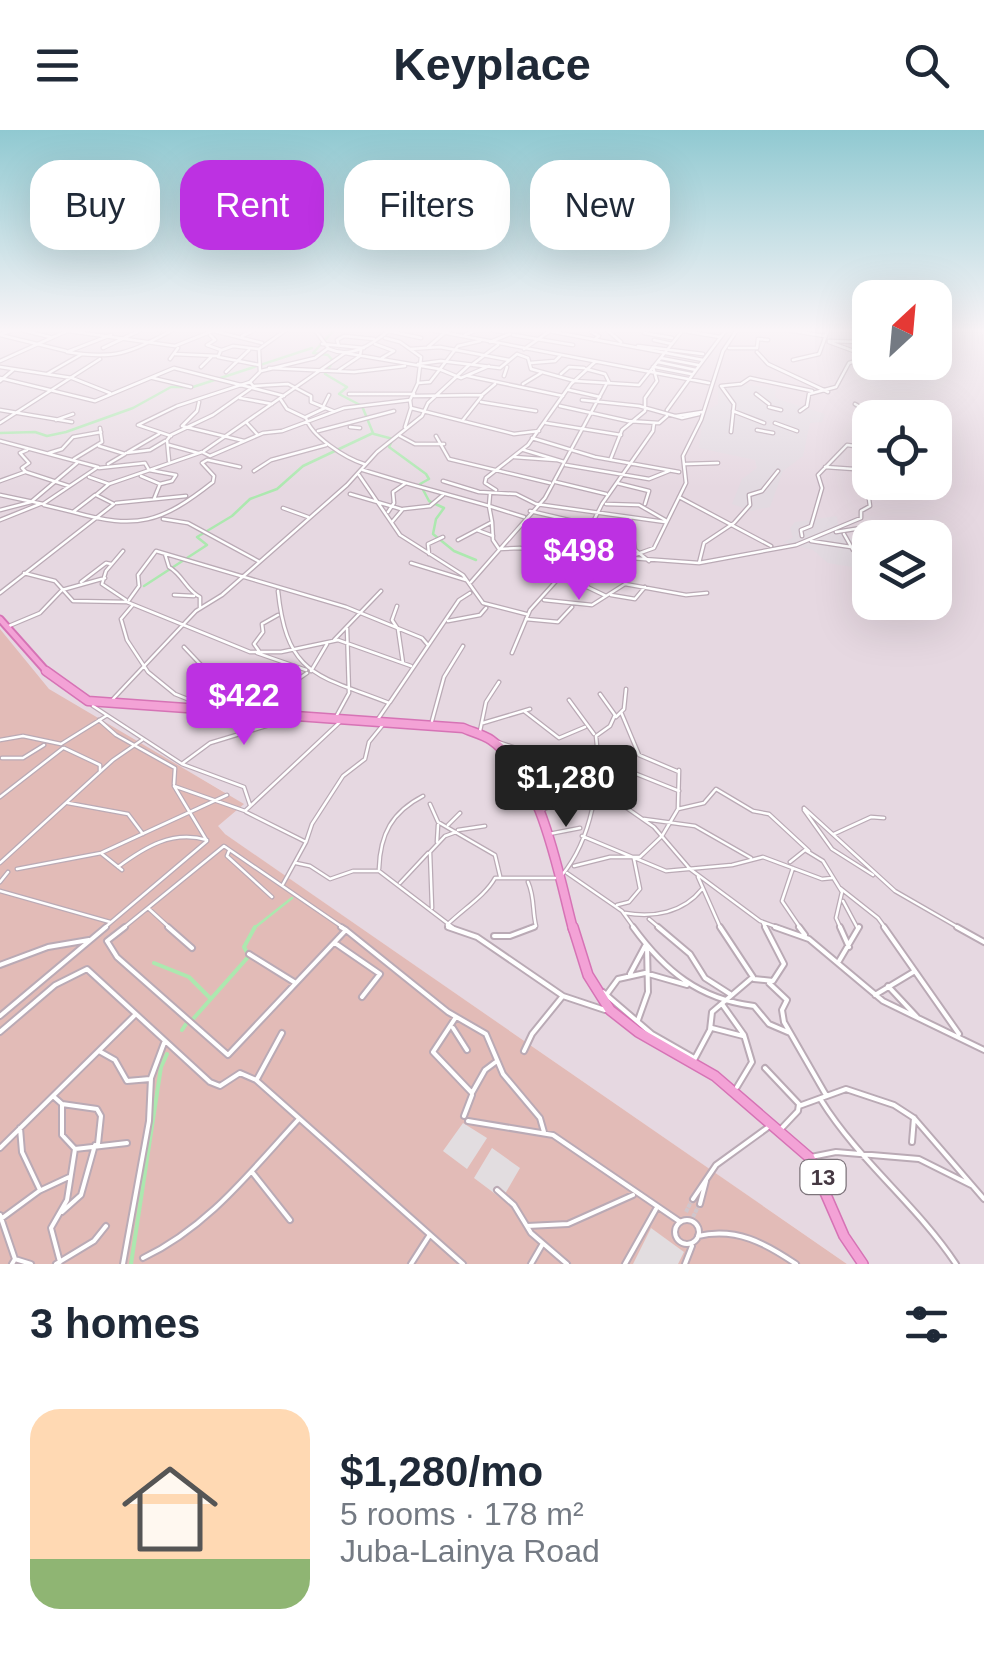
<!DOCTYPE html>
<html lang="en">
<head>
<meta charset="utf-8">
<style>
	:root { --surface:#fff; --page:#f2f2f3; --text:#1f2937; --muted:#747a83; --accent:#bd31e2 }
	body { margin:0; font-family:Helvetica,sans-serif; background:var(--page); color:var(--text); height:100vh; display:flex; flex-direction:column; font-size:38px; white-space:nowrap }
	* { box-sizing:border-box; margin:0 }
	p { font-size:32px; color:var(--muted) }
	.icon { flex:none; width:55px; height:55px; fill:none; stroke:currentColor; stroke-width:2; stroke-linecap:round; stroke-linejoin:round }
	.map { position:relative; height:1134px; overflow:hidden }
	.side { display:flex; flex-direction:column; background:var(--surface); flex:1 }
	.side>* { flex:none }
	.guide { position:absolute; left:30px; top:30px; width:925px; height:90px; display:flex; gap:20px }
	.needle { width:65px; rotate:26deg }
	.controls { position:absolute; left:852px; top:150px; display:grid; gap:20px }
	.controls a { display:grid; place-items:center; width:100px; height:100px; border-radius:20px; background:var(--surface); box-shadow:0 10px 40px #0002; font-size:50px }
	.price { position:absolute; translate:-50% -85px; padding:0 22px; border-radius:10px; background:var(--accent); color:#fff; font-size:32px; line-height:65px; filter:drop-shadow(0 2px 5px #0008) }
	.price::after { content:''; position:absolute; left:50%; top:60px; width:30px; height:22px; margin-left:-15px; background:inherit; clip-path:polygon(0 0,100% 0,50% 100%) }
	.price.active { background:#222; color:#fff }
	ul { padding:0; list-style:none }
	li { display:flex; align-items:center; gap:30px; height:250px; padding:0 30px }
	li span { display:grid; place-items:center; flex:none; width:280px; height:200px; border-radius:30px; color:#555 }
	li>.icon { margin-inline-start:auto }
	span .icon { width:120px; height:120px; fill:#fffc; stroke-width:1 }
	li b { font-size:42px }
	h2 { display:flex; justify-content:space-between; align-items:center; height:120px; padding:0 30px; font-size:42px }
	.pill { padding:0 35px; border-radius:30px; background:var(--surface); box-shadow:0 10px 40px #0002; font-size:35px; line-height:90px }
	.pill.active { background:var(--accent); color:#fff }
	header { display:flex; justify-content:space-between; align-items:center; height:130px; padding:0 30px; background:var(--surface); font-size:45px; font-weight:700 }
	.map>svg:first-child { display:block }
	.residential { fill:#e6d8e1; fill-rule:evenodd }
	.industrial { fill:#e2dae1 }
	.green { fill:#e2bbb7 }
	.parking { fill:#e2dde0 }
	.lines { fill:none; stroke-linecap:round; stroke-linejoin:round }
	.stream-far1 { stroke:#ace8af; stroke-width:2.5 }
	.stream { stroke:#ace8af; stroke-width:4 }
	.street-tunnel { stroke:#d0c6cc; stroke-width:4; stroke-dasharray:4 1; stroke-linecap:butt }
	.street-far1-casing { stroke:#baaab5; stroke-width:5 }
	.street-casing { stroke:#baaab5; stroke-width:8 }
	.primary-far2-casing { stroke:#d673b5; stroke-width:9 }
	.primary-far1-casing { stroke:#d673b5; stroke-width:11 }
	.primary-casing { stroke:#d673b5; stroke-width:12 }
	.street-far1 { stroke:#fff; stroke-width:2.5 }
	.street { stroke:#fff; stroke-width:4 }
	.primary-far2 { stroke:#f3a2d6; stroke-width:5 }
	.primary-far1 { stroke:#f3a2d6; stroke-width:8 }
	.primary { stroke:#f3a2d6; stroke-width:9 }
	.labels { text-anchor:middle; stroke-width:8; stroke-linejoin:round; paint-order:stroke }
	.shield { fill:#fff; stroke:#7d747b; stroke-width:2.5 }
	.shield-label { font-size:22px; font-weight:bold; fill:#453842 }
</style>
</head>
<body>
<header><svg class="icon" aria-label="menu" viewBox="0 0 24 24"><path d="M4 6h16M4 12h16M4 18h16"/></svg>Keyplace<svg class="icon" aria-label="search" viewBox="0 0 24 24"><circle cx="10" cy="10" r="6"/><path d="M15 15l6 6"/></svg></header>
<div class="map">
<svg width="984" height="1134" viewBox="0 0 984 1134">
	<rect width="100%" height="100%" fill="#f3e9ef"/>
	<path class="residential" d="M0 200H870V232H935V200H984V1134H847L216 698 224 662 47 560 0 501ZM870 288H935V352H870ZM870 408H935V472H870Z"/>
	<path class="industrial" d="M730 252 776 259 775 267 780 270 825 284 822 292 810 293 803 326 783 341 770 377 751 381 732 374 742 349 757 338 755 330 699 318 703 284 718 274V257Z
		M837 386 838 394 848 406 864 416 870 440 828 433 813 420 783 412 793 408 790 398 795 392Z"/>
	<path class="green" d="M0 499 49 559 244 674 218 696 225 704 847 1134H0Z"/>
	<path class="parking" d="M463 993 487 1008 467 1039 443 1021Z
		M492 1018 520 1038 502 1069 474 1048Z
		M651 1098 684 1122 678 1134H633Z"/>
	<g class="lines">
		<path class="stream-far1" d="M0 303 35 302 47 306 66 302 133 278 171 257H193L312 218
			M374 304 393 309 389 317 426 344 429 349 420 354 429 371 444 378 436 389 433 404 454 421 476 430
			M144 456 207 415 197 407 232 386 250 369 277 359 303 336 373 303 362 276 339 264 347 257 325 244 333 231 328 225 313 223 334 200
			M253 799 292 768"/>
		<path class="stream" d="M154 833 189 847 209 867
			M193 889 249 826 244 817 255 797
			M182 900 186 894
			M131 1134 161 937 167 924"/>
		<path class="street-tunnel" d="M686 1082 692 1070
			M693 1087 699 1075"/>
		<defs>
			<path id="street-far1" d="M22 200 50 207
				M62 200 175 216 215 200
				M159 200H174
				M210 200 262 213
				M315 200 329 219C352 229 372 214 390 200
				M384 200 421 208
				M431 200 709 253
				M492 200 503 202
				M594 200 591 202 599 206 594 210
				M607 200 621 212
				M787 200 825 206
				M549 201 703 230
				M684 201 720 207
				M644 203 672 208
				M1 204 14 200
				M0 205 66 221
				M111 205 67 222C115 230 129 223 171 201
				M210 205 215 210 207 215 221 220 218 227 259 235
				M465 205 477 200
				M513 205 573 215
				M242 206 255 200
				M385 208 400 212 421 227 418 252
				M654 210 672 214
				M480 211 458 216 430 252 418 253 410 270 411 278 514 304 539 301
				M829 211 861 212
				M490 212 510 204
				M829 212 870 227
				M322 214 364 218
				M375 214 394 221 382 228
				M339 216 337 210 344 206 374 209
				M638 216 703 224
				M428 217 448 200
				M103 218 141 200
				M729 218H757L758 209 768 210
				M410 219 440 217 509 230
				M524 219 550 201
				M222 220 233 216 258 219
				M757 222 768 234 828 262
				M175 224 217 226
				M517 224 528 228 531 239 575 251 639 255 683 200
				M661 228 698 235
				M170 229 178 218
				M793 230 819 224 828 200
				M0 231 69 200
				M658 232 696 240 726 200
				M530 233 555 231 560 226
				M418 234 441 231 500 238 517 224
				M473 234 498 215
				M0 237 72 248 110 263
				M201 237 211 227
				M655 237 691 244
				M269 238 354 242 405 236
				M586 239 605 244 609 252
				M339 240 360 226 361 220
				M261 241 315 228 327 219
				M226 242 249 220
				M47 244 82 224
				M561 244 569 237 584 238
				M468 246 563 266
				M504 246 507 237
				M0 248 95 271 174 238 284 266
				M153 248 191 257
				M0 251 13 240
				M523 254 541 243
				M254 256 288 254 311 266V272L333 281
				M254 257 250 252 260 242 259 219 286 200
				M569 260 600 267
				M349 264H414
				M756 264 769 274
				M414 266 482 265 495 254
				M240 268 272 274
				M281 270 287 279 306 288C311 306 345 328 364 334
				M582 270 639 276 682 288 699 284
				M199 272 197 281 182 296 244 311
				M481 272 536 281
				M855 274 878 288
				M324 275 329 265
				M560 276 628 291 659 293 667 286
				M769 277 781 280
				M0 280 72 292
				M667 280 696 240
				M733 281 764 293
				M800 281 807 276 809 264 836 257 849 233 862 229 855 221
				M676 286 702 282
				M306 287 325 278
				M56 290 73 284
				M463 290 482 266
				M246 292 257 304
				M0 293 100 229
				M546 293 621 305
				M775 293 797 301
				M350 297 360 298
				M405 297 411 278
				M757 300 773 303
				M318 301 394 281
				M731 302 734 274 721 256 741 254 750 248 812 261
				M171 306 138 295 177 276 250 252
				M400 306 415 314H444
				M436 306 449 329 550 353
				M532 308 595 327 679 342
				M0 311 98 337 43 374 0 365
				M169 315 198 323
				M99 316 125 324 108 334
				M27 320 20 323 29 333 22 338 26 342 69 356
				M524 320 564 332
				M204 321 345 223 439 239 461 248 489 236
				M128 322 159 304
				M49 323 62 319 73 307 101 302
				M126 323 150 320 165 311
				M514 327 556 330
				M611 328 622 300 645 281V268L657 251 653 237
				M74 329 102 312 100 298
				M208 330 240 337
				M169 331 167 310 171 305 213 285 250 259
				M686 334 718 333
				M566 335 649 349 669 341
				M825 337 854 339 870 349
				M99 338 145 333 149 340 176 345 172 351 160 354 154 369
				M363 340 406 353 393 362 394 373 388 382
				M254 341 271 330 326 315
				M359 345 400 405 463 445 483 473 526 484
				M141 346 160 354
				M89 347 109 354
				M0 351 25 342
				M443 351 479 362 516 364 536 374 665 392
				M556 352 606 364
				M406 353 489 376 492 392 458 410
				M617 353 649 361 645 374
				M496 360 485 353 486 348 528 315 571 254 595 232
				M350 364 401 379
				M490 364 489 376 524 387
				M95 365 73 382C137 400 161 393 213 352L214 346 202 333 207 330
				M679 367 771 416
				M116 373 186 366
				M606 374 639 375 667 391
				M44 375 73 382
				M283 378 308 387
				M0 380 31 372 77 333
				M530 381 590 395
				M163 389 188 393 258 431
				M630 389 635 420 649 431
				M0 390 40 374
				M392 392 403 379 430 376 443 365
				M492 392 493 410 499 419 520 418 574 429
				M477 400 493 406
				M836 402 880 395
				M844 404 853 420 870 432
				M802 406 801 400 811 396 822 358 818 345 847 315 870 318
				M811 411 851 417
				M580 418 602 374 653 301 654 293
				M123 421 106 441 102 454 126 470
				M165 424 169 437C183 445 186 460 200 467V478
				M429 424 428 414 443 407
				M630 428 699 433 704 413 734 393 750 375 749 365 762 361 778 341
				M411 433 466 450
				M699 433 796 415 861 388V381L870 376 868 362 879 352
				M24 443 55 451 73 471 127 472 250 522H281L338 510 411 536
				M564 446 606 466
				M81 452 106 433 111 434
				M471 452 545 368 607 253
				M278 461C287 547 318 545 389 573L378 589
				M0 463 114 374 96 365 109 354 202 322 210 326 263 303 282 301 344 278 410 270
				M174 465 194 466
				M611 465 635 469 645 457
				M129 470 139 456 138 445 156 421 346 477 422 508 428 515
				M544 470 592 475 625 454 686 465 707 463
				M887 472 892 478
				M132 476 121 489 127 510 148 542 175 564 205 576
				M397 476 392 490 398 499 403 533
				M526 489 558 492 572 477
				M448 491 480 485 486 478
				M9 496 40 483 62 460 105 448
				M334 510 381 461
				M184 517 203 537 206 546 233 557
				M259 521 254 514 263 502 262 494 278 485
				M257 523 306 540
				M512 523 530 480 576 429 629 427 654 418 686 353 683 326 701 290 723 221 737 200
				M311 541 327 514
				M231 551 243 580
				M113 569 196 481 222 465 347 355 377 322 422 286 428 273 469 235
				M569 570 594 604
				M390 572 459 470 470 463
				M93 576 182 634 244 657 250 675
				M524 581 559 608 585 597
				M267 582 291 554 307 543
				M621 582 639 625 679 642
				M337 585 349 563 347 498
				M616 587 624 579 626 559
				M99 590 116 605 175 638 174 654
				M432 591 444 547 463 516
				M483 593 530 579
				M480 601 486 572 499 552
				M0 610 23 606 61 614 106 586
				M498 612 563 634 594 656
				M64 618 100 635V641
				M2 628H23L44 615
				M599 629 679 661
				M183 633 210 613 289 589
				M598 658 654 697 690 739 760 791 782 799
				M0 667 63 618
				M68 673 128 684 143 704
				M430 674 438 692 495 725 500 746
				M678 678 679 640
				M804 678 895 761 961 799
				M542 680 594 657
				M804 680 832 719 873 745
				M246 682 306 712 283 754
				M644 689 695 696 751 728
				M448 695 460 683
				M458 700 485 696
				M549 704 580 698
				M834 704 871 687 884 688
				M582 706 666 741 732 735 763 727 822 749 832 748
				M306 712 312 694 343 646 365 629 369 612 382 596
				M437 712 438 695
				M229 721 227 726 272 767
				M102 724 122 740
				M790 732 805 720 823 731 842 762 836 788 841 799
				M0 733 113 630 142 610
				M296 733 310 736 330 749 353 741H379L455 799
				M574 736 610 727H640L662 706 678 679 704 673 716 659 753 681 769 684 809 721
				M118 737C145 717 172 700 207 710
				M793 738 782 771 801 799
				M17 739 101 723 227 665
				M379 739C380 704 392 682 423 666
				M567 743 622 781 635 799
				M562 745C591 710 602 651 596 606L610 596 615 585 600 564
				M698 747 721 799
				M0 752 8 742
				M400 753 428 723
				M840 758 878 788 886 799
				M0 761 110 792
				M843 771 858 799
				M617 775 629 772 640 759 634 729
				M148 778 171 799
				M432 778 430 722 445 706 456 702
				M625 783C653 788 683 783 702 759
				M649 789 661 799
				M763 793 766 799
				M447 795C463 779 485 766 495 748H555
				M103 799 207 711 174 656 245 681 341 591
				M122 799 224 716 345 799
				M528 799 536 796C532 780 535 768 528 752"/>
			<path id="street" d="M125 797 107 811 117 827 228 925 346 800
				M168 797 192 818
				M341 797 346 800
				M448 797 477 807 563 866 605 880
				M633 797C665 841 699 869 754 876L769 894 790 903
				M658 797 690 824 705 848 730 864
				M775 797 809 809 883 871 984 920
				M799 797 805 805
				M840 797 849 817
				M884 797 959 904
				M957 797 984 812
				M346 800 448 882 486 904 503 944 540 988 544 1002
				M494 806H510L534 797
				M335 813 380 844 362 867
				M249 824 294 852
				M839 831 859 797
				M0 835 48 817 89 810
				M630 844 645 816
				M754 849 773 851 784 834 765 797
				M769 853 787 870 782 880 784 892 826 965
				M888 856 917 887
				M603 862 652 904 694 928
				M607 864 618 849 645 843 687 855
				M875 865 915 841
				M722 874 744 905 752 932 737 957
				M0 886 106 797
				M456 887 433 922 472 963 485 940 497 931
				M638 890 648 862 647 816
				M453 898 467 920
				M712 898 743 906
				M0 902 55 855 87 839 210 952 220 956 240 943 256 950 463 1134
				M99 921 115 930 127 951 150 949
				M524 921 532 904 562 867
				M694 930 710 900 712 882 753 847 720 797
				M765 938 799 974 798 981 780 1000
				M257 949 282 903
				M53 966 62 974 97 979 101 986 98 1014
				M821 970C859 1031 916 1074 956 1134
				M799 976 846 959 894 975 914 988 984 1069
				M464 986 472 965
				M468 991 553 1005 679 1091
				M20 998 22 1022 40 1060
				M912 1012 914 988
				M0 1018 134 886
				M75 1019 127 1013
				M811 1027 836 1022 919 1029 971 1055
				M252 1042 290 1090
				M497 1060 514 1075 531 1103 567 1134
				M693 1069 716 1035 767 998
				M700 1074 706 1051
				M62 1082 81 1065 95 1015
				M0 1085 15 1129 12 1134
				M1 1089 39 1061 69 1047
				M675 1102a12 12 0 1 1 24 0a12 12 0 1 1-24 0Z
				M527 1096 568 1094 633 1065
				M698 1106C736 1097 765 1113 796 1134
				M143 1128C208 1097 250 1042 298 990
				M15 1129 31 1134
				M60 1132 51 1098 67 1070 75 1019 62 1005V974
				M56 1134 94 1111 106 1096
				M123 1134 149 991 151 948 164 913
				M411 1134 429 1106
				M531 1134 542 1115
				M625 1134 656 1079
				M685 1134 692 1116"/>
			<path id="primary-far2" d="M0 489 48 543"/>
			<path id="primary-far1" d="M46 541 88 571 463 598C472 602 484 605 491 610 542 645 558 743 573 799"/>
			<path id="primary" d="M573 797 588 845 610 880 638 902 715 946 810 1028 844 1106 863 1134"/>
		</defs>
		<use href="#street-far1" class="street-far1-casing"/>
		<use href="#street" class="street-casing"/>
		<use href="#primary-far2" class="primary-far2-casing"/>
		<use href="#primary-far1" class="primary-far1-casing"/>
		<use href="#primary" class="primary-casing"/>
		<use href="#street-far1" class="street-far1"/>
		<use href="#street" class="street"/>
		<use href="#primary-far2" class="primary-far2"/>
		<use href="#primary-far1" class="primary-far1"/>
		<use href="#primary" class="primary"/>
	</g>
	<linearGradient id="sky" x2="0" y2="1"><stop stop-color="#90c9d1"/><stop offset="0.56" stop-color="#faf5f8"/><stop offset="1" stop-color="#faf5f8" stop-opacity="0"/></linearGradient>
	<rect width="984" height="358" fill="url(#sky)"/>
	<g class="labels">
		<rect class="shield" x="800.5" y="1030" width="45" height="34" rx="8"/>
		<g class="shield-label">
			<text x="823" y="1055">13</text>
		</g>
	</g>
</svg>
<div class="controls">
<a><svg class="needle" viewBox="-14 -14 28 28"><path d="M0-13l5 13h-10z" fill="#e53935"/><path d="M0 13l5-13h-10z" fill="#747a83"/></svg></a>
<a><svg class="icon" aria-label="locate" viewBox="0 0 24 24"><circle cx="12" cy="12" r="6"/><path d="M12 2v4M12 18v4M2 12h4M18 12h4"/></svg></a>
<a><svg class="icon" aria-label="layers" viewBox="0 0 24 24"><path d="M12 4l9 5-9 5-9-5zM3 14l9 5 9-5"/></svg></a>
</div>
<b class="price" style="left:579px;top:473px">$498</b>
<b class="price" style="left:244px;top:618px">$422</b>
<b class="price active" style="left:566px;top:700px">$1,280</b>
<div class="guide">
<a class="pill">Buy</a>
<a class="pill active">Rent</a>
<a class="pill">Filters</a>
<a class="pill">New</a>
</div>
</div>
<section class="side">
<h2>3 homes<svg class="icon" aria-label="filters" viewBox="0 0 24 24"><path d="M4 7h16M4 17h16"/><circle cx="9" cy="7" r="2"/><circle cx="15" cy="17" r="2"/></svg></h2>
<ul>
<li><span style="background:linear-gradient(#ffd9b3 75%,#8fb573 0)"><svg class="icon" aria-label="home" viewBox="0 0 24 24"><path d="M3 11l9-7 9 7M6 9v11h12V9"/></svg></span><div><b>$1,280/mo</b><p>5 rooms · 178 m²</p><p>Juba-Lainya Road</p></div></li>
</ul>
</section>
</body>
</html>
